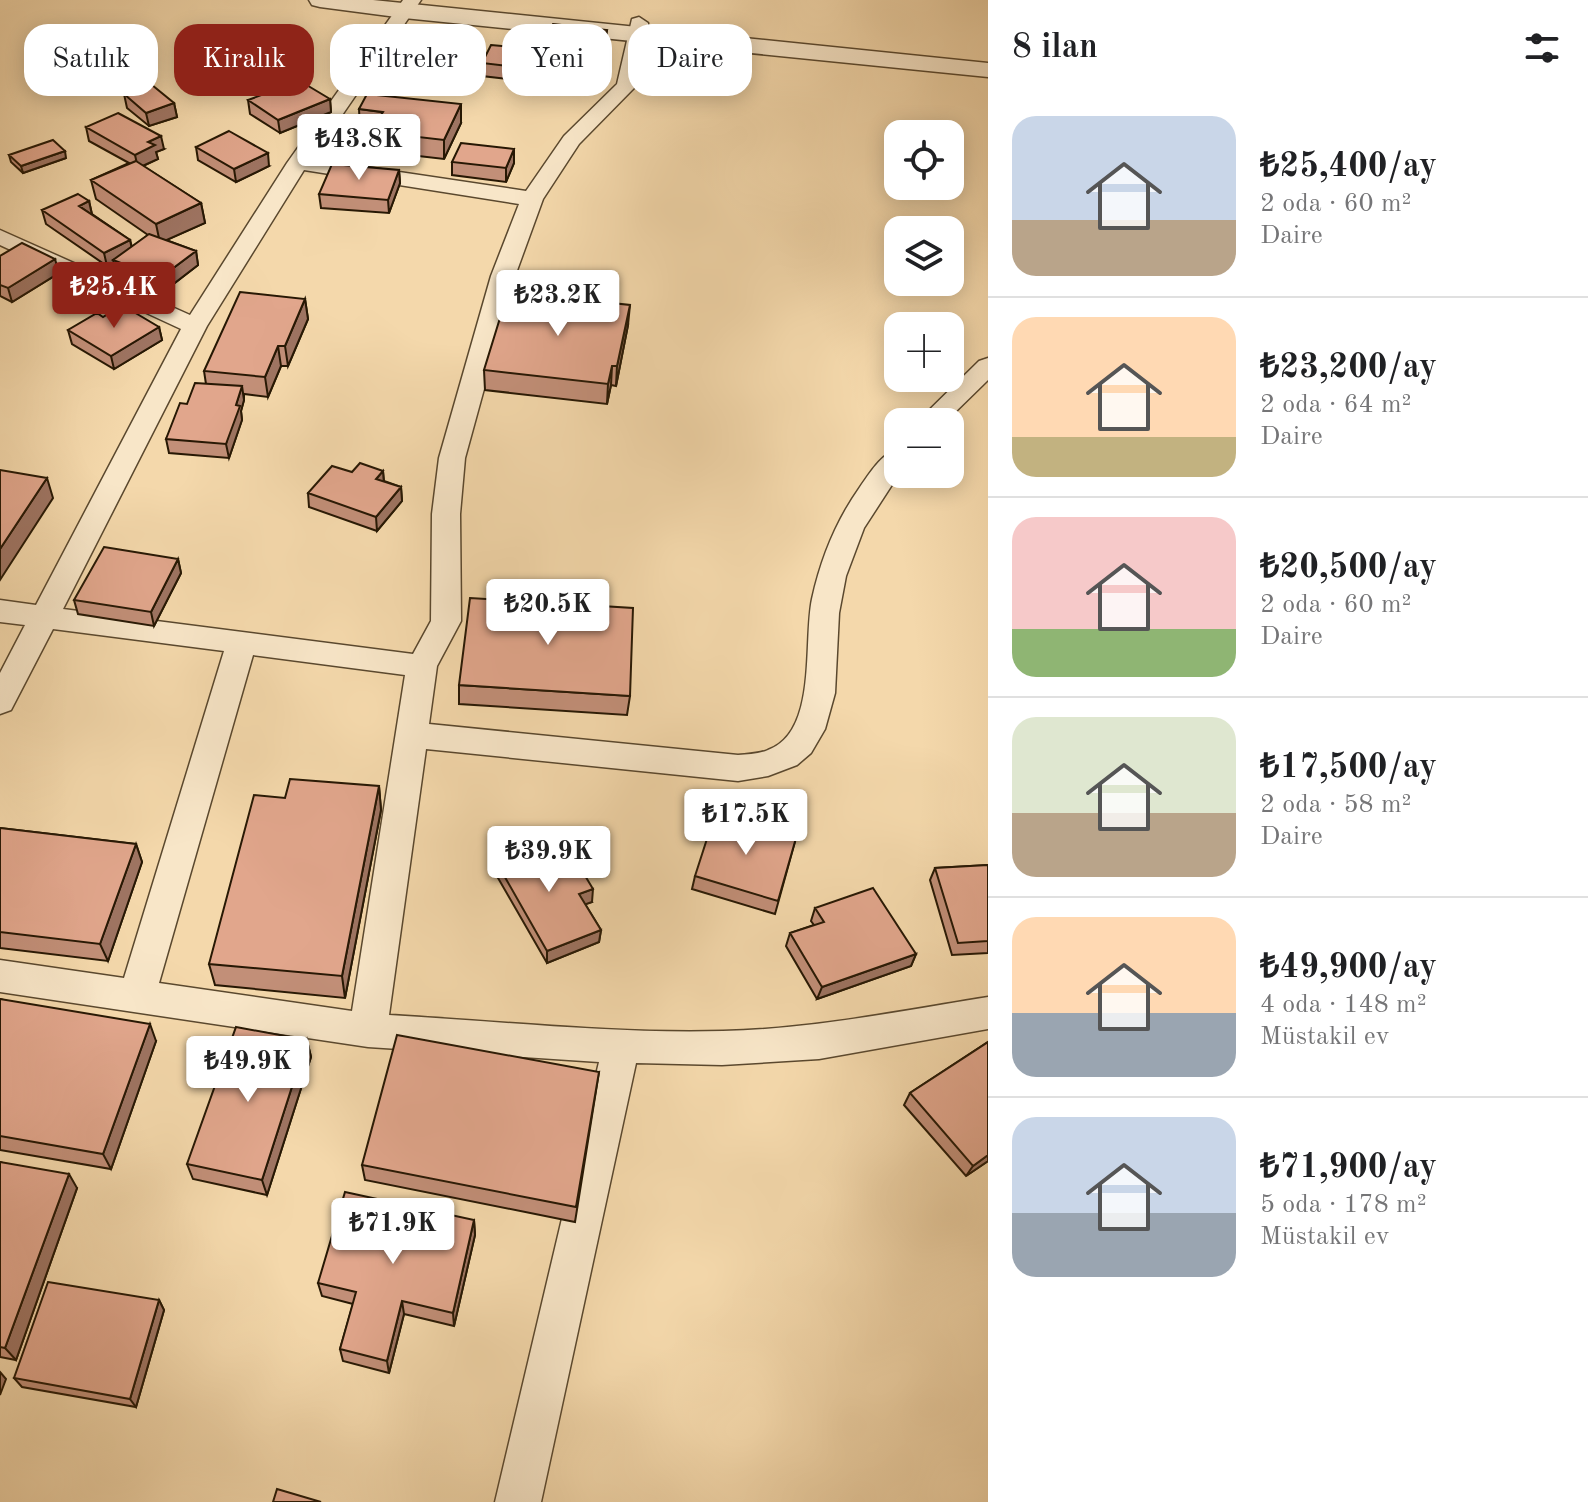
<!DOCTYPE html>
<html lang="tr">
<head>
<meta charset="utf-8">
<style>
	:root { --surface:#fff; --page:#f6f6f6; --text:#202124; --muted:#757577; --line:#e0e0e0; --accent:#8f2418 }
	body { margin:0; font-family:"Old Standard TT",serif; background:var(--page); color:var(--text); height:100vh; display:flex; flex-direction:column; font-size:30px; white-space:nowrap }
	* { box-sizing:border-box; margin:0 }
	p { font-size:26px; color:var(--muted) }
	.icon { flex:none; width:44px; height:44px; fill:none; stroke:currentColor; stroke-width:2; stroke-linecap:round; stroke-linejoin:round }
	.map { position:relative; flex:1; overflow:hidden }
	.side { display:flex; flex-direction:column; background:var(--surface); width:600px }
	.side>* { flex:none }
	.hud { position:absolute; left:24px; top:24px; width:760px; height:72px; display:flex; gap:16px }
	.buttons { position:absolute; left:884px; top:120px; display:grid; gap:16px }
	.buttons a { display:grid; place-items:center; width:80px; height:80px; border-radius:16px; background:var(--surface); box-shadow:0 4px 20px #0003; font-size:40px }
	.price { position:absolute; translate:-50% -68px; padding:0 18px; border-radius:8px; background:#fff; color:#222; font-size:26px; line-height:52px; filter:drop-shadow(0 2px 4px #0008) }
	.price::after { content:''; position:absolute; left:50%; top:48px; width:24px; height:18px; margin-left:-12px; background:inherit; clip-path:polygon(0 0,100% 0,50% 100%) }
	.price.active { background:var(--accent); color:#fff }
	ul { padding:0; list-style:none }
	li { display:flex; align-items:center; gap:24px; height:200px; padding:0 24px }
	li+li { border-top:2px solid var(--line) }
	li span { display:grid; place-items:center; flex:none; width:224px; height:160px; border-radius:24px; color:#555 }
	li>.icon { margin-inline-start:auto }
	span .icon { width:96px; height:96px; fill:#fffc; stroke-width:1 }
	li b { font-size:34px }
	h2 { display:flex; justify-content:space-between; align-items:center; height:96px; padding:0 24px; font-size:34px }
	.pill { padding:0 28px; border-radius:24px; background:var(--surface); box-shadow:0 4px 20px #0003; font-size:28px; line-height:72px }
	.pill.active { background:var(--accent); color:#fff }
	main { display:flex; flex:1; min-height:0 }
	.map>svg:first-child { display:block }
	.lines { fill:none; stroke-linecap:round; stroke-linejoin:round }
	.minor-casing { stroke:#5a482e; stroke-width:3 }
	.tertiary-casing { stroke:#5a482e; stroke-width:3 }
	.minor { fill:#f8e6c8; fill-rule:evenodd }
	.tertiary { fill:#f8e6c8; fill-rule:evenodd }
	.wall { fill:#c28f78; stroke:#271804; stroke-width:2 }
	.shaded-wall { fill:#9e7462; stroke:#271804; stroke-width:2 }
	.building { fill:#e1a68c; stroke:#271804; stroke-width:2 }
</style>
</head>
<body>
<main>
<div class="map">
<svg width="988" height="1502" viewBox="0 0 988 1502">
	<rect width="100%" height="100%" fill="#f4d8ab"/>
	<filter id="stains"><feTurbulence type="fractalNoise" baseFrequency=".0025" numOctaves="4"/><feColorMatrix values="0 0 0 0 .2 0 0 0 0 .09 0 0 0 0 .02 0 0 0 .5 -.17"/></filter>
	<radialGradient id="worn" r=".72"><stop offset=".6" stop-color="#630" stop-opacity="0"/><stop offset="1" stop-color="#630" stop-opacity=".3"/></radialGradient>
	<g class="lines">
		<defs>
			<path id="minor" d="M403 0H421L312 159 526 191 564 136 617 84 632 19 639 17 648 23V35L636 86 579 144 543 199 515 276 465 458 460 514 461 621 437 666 429 724 738 755C748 754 759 754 768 750 818 732 803 641 812 599 821 558 836 521 860 487 870 473 881 454 898 449L899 474 864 528 846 576 839 613 835 693 825 729 811 753 797 765 768 776 738 781 426 749 389 1015C499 1021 612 1034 723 1031 813 1029 900 1011 988 997V1029L819 1059 722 1065 636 1063 541 1502H495L599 1062 368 1047 0 992V960L124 978 224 651 53 629 11 710 0 714V673L25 625 0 622V600L36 605 181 329 0 245V230L190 315 287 163ZM304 170 519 204 491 276 439 458 432 514 431 621 413 654 63 609 207 326ZM253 655 405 675 352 1011 159 983Z
				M988 358V380L945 422H917L979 361Z"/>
			<path id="tertiary" d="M309 0H373L988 63V77L404 18 320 7 312 5Z"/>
		</defs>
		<use href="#minor" class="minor-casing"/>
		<use href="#tertiary" class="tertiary-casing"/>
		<use href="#minor" class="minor"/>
		<use href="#tertiary" class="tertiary"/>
	</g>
	<path class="wall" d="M466 42V55L457 73 413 68 412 55Z
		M606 43 601 57 605 58 604 70 597 92 549 87 550 74 555 60 542 59 543 46Z
		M533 62 525 81 482 76V63Z
		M124 94 174 103 177 117 149 126 127 108Z
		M330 99 331 112 280 133 250 114 248 100Z
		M359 109 461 123 444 159 384 152V137H380V130L360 128Z
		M86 127 164 149 156 152 158 159 143 166 201 203 205 223 166 240 196 251 198 265 163 292 117 274 114 263 107 266 46 224 42 210 89 201 92 214 130 240 132 247 148 235 96 199 91 180 129 163 89 141Z
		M196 147 269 166 236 182 198 160Z
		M514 149V163L506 182 452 175V162Z
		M9 155 66 158 23 173 11 162Z
		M399 170 400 183 389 213 321 208 319 194Z
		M0 256 59 273 12 302 0 296Z
		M305 299 308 319 288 366H281L268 397 244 394V400L241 411 242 420 229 458 169 453 166 439 187 404 206 384 204 371Z
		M103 317 159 327 162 340 114 369 72 344 68 330Z
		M628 325 616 386 611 385 607 404 485 390 484 370Z
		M383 471 384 481 401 487 402 501 377 531 309 507 308 493 352 472Z
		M178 559 181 573 154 626 78 614 74 600Z
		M459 685 630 696 627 715 459 704Z
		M379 786 381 810 345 998 215 985 209 964 285 798Z
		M0 828 136 844 142 862 108 961 0 948Z
		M796 838 775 914 692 889 695 876Z
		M494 858 568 874 592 902 585 904 601 930 599 942 547 963 494 871Z
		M988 865V953L952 955 930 880 935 868Z
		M815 908 916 954 911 966 817 999 786 946 790 933 814 925 811 921Z
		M0 999 156 1041 111 1169 0 1150Z
		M307 1040 311 1057 267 1195 193 1179 187 1164Z
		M988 1042V1161L966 1176 904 1105 910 1093Z
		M599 1072 575 1222 365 1180 362 1165Z
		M0 1162 77 1188 16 1360 0 1357Z
		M474 1220 475 1235 454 1326 404 1314 389 1373 343 1361 340 1349 353 1304 322 1296 318 1283Z
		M159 1300 164 1310 136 1407 22 1387 14 1378Z"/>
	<path class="shaded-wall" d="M607 30 606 43 598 65V52Z
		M466 42V55L457 73 456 60Z
		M534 49 533 62 525 81V68Z
		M605 58 604 70 597 92V79Z
		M330 99 331 112 280 133 278 120Z
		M174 103 177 117 149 126 146 113Z
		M461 104V123L444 159V140Z
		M161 136 164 149 156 152 158 159 138 168 135 155 148 142Z
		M514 149V163L506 182V168Z
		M65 151 66 158 23 173 21 166Z
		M268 153 269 166 236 182 234 169Z
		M399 170 400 183 389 213 388 200Z
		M89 201 92 215 79 206Z
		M201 203 205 223 160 243 156 224Z
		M130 240 133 254 113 260 114 263 107 266 104 253Z
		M196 251 198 265 163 292 160 278Z
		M55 259 59 273 12 302 8 288Z
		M305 299 308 319 288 366 285 346Z
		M630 305 628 325 616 386 617 366Z
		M159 327 162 340 114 369 111 356Z
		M278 346 281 366 268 397 265 377Z
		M612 366 611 385 607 404 608 384Z
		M242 386 244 400 241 411 242 420 229 458 226 444 236 405Z
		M383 471 384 485 376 479Z
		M47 478 53 498 0 580V549Z
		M401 487 402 501 377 531 376 517Z
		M178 559 181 573 154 626 151 612Z
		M379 786 381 810 345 998 342 976Z
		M136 844 142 862 108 961 100 944Z
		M593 889 592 902 578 907 579 894Z
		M601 930 599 942 547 963V951Z
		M916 954 911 966 817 999 822 987Z
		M150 1024 156 1041 111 1169 103 1154Z
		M307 1040 311 1057 267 1195 262 1180Z
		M988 1155V1161L966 1176 973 1166Z
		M69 1174 77 1188 16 1360 5 1348Z
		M474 1220 475 1235 454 1326 453 1313Z
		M159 1300 164 1310 136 1407 130 1399Z
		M402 1301 404 1314 389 1373 387 1361Z
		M0 1372 6 1379 0 1395Z"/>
	<path class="building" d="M553 24 607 30 598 52 543 46Z
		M422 37 466 42 456 60 412 55Z
		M491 45 534 49 525 68 482 63Z
		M558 53 605 58 597 79 550 74Z
		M300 81 330 99 278 120 248 100Z
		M152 85 174 103 146 113 124 94Z
		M367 94 461 104 444 140 383 133 390 119 379 118 383 112 359 109Z
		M118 113 161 136 148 142 155 145 135 155 86 127Z
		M229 131 268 153 234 169 196 147Z
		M53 140 65 151 21 166 9 155Z
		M461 143 514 149 506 168 452 162Z
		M136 161 201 203 156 224 91 180Z
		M332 164 399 170 388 200 319 194Z
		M78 194 89 201 79 206 130 240 104 253 42 210Z
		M149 234 196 251 160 278 113 260Z
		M22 243 55 259 8 288 0 285V256Z
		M240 292 305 299 285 346H278L265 377 204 371Z
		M508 292 630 305 617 366H612L608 384 484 370Z
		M122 305 159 327 111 356 68 330 97 313 103 317Z
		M195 383 242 386 236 405 240 406 226 444 166 439 180 403 187 404Z
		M360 463 383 471 376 479 401 487 376 517 308 493 332 466 352 472Z
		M0 470 47 478 0 549Z
		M104 547 178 559 151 612 74 600Z
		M470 598 633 608 630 696 459 685Z
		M290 779 379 786 342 976 209 964 254 795 285 798Z
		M715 814 796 838 778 901 695 876Z
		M0 828 136 844 100 944 0 932Z
		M547 838 568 874 581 869 593 889 579 894 601 930 547 951 494 858Z
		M988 865V941L958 943 935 868Z
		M873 888 916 954 822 987 790 933 824 922 815 908Z
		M0 999 150 1024 103 1154 0 1136Z
		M236 1027 307 1040 262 1180 187 1164Z
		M397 1035 599 1072 576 1207 362 1165Z
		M988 1042V1155L973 1166 910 1093Z
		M0 1162 69 1174 5 1348 0 1347Z
		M345 1192 474 1220 453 1313 402 1301 387 1361 340 1349 356 1292 318 1283Z
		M48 1282 159 1300 130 1399 14 1378Z
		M277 1489 321 1502H273Z"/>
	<rect width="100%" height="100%" filter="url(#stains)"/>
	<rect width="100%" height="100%" fill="url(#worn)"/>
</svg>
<div class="buttons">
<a><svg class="icon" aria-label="locate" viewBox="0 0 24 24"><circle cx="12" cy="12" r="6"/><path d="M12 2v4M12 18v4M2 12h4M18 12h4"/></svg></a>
<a><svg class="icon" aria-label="layers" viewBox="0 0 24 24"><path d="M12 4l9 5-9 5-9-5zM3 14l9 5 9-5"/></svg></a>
<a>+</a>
<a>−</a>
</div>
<b class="price" style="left:359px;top:182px">₺43.8K</b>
<b class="price active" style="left:114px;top:330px">₺25.4K</b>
<b class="price" style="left:558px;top:338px">₺23.2K</b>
<b class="price" style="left:548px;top:647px">₺20.5K</b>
<b class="price" style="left:746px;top:857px">₺17.5K</b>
<b class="price" style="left:549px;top:894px">₺39.9K</b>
<b class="price" style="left:248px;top:1104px">₺49.9K</b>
<b class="price" style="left:393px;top:1266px">₺71.9K</b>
<div class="hud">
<a class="pill">Satılık</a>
<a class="pill active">Kiralık</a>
<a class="pill">Filtreler</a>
<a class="pill">Yeni</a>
<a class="pill">Daire</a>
</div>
</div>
<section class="side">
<h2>8 ilan<svg class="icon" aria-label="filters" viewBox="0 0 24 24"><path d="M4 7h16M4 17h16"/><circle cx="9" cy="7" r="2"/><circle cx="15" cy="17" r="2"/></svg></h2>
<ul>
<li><span style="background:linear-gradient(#c9d6e8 65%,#b9a48a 0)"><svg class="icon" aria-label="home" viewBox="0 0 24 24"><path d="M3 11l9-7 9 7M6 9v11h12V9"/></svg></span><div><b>₺25,400/ay</b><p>2 oda · 60 m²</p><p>Daire</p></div></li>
<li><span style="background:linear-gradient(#ffd9b3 75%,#c2b280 0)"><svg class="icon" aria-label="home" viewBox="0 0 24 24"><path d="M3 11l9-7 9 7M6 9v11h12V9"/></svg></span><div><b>₺23,200/ay</b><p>2 oda · 64 m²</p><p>Daire</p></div></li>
<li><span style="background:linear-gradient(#f6c9c9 70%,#8fb573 0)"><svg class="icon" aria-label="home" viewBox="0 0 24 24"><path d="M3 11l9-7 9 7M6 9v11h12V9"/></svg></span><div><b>₺20,500/ay</b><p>2 oda · 60 m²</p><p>Daire</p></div></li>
<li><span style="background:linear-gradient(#dfe7d0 60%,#b9a48a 0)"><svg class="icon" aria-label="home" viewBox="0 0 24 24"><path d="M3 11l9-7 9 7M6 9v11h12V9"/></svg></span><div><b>₺17,500/ay</b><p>2 oda · 58 m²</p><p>Daire</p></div></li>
<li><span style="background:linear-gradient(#ffd9b3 60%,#9aa5b1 0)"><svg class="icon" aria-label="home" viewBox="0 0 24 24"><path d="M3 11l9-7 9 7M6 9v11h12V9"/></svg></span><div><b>₺49,900/ay</b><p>4 oda · 148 m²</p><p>Müstakil ev</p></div></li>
<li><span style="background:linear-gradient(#c9d6e8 60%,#9aa5b1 0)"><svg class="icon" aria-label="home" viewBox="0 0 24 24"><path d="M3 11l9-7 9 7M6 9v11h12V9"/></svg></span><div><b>₺71,900/ay</b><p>5 oda · 178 m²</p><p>Müstakil ev</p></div></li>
</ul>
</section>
</main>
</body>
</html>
